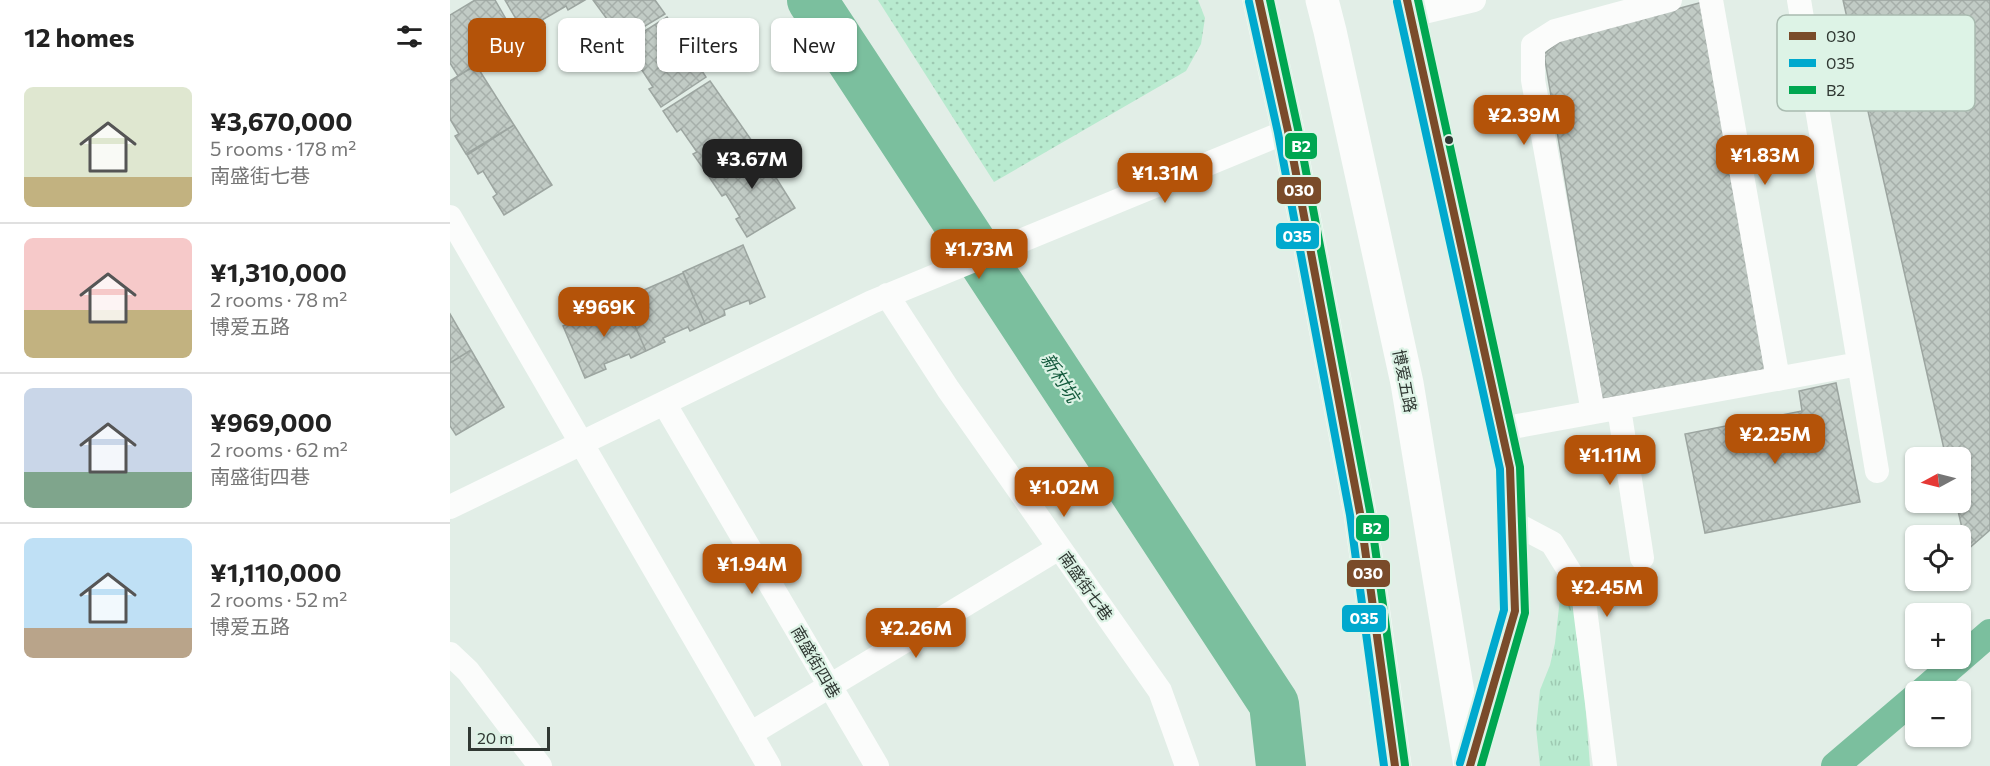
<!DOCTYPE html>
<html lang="en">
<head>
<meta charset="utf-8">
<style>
	:root { --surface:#fff; --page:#f6f6f6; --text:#222; --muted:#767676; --line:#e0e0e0; --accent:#b45309 }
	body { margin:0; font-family:Commissioner,"Noto Sans SC",sans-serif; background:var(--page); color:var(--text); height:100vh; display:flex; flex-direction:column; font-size:22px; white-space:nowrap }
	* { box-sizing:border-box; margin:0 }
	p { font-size:20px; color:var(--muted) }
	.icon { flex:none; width:33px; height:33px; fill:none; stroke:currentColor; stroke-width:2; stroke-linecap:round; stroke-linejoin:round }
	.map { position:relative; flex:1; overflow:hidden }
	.drawer { display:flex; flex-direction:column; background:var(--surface); width:450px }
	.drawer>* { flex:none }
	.top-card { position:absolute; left:18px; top:18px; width:570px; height:54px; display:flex; gap:12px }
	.needle { width:39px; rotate:263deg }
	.tools { position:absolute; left:1455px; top:447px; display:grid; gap:12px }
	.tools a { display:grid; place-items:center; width:66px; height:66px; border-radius:9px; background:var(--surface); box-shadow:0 2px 4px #0004; font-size:30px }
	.scale { position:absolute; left:18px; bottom:15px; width:82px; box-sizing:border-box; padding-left:6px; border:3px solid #303833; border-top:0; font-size:16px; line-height:21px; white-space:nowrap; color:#303833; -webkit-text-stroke:4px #ddf3e6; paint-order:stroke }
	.price { position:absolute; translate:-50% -51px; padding:0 14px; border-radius:12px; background:var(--accent); color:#fff; font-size:20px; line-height:39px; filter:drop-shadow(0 2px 3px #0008) }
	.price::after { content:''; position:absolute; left:50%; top:36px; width:18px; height:14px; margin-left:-9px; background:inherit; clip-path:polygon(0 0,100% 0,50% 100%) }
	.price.on { background:#222; color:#fff }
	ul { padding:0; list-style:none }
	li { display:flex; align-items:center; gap:18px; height:150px; padding:0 24px }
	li+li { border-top:2px solid var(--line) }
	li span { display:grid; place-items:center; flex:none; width:168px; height:120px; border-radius:9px; color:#555 }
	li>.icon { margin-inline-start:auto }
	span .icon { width:72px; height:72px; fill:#fffc; stroke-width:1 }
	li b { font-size:26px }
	h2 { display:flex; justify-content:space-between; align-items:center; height:72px; padding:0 24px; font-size:26px }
	.pill { padding:0 21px; border-radius:9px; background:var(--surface); box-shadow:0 2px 4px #0004; font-size:21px; line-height:54px }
	.pill.on { background:var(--accent); color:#fff }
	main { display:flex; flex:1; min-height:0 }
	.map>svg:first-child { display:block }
	.grass { fill:url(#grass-tufts) }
	.park { fill:url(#park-dots) }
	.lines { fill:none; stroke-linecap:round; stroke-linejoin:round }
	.canal { stroke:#7bbf9e; stroke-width:28 }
	.river { stroke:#7bbf9e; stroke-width:50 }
	.building { fill:url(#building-cross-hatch); stroke:#9ca5a0; stroke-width:1.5 }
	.lane { stroke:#fbfcfb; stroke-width:12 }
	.street { stroke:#fbfcfb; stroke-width:24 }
	.highway { stroke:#fbfcfb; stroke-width:33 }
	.bus-1-casing { stroke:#ddf3e6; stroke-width:12 }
	.bus-2-casing { stroke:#ddf3e6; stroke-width:12 }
	.bus-3-casing { stroke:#ddf3e6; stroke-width:12 }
	.bus-1 { stroke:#7a4b2a; stroke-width:8 }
	.bus-2 { stroke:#00a9ce; stroke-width:8 }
	.bus-3 { stroke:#00a651; stroke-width:8 }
	.bus-dot { fill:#303833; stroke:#ddf3e6; stroke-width:2 }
	.labels { text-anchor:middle; stroke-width:4.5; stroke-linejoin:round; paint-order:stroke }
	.street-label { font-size:16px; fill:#303833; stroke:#ddf3e6 }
	.water-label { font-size:18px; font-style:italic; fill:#11583a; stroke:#ddf3e6 }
	.key { fill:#ddf3e6; stroke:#a9bbb0; stroke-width:1.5 }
	.key-label { font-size:16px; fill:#303833 }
	.line-badge { stroke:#ddf3e6; stroke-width:2 }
	.badge-label { font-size:16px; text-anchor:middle; font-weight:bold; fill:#fff }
</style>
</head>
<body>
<main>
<section class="drawer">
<h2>12 homes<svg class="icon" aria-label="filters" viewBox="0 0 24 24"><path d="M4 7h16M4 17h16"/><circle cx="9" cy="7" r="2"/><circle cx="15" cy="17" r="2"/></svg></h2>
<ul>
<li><span style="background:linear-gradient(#dfe7d0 75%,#c2b280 0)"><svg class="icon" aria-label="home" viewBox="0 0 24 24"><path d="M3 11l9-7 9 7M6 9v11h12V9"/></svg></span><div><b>¥3,670,000</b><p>5 rooms · 178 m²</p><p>南盛街七巷</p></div></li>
<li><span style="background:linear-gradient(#f6c9c9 60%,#c2b280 0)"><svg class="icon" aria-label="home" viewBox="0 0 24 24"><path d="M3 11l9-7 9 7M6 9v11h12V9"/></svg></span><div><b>¥1,310,000</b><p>2 rooms · 78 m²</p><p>博爱五路</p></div></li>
<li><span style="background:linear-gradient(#c9d6e8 70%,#7fa58c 0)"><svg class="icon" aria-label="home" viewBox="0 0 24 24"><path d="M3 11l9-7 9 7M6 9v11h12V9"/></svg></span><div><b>¥969,000</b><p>2 rooms · 62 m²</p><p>南盛街四巷</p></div></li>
<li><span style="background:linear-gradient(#bfe0f5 75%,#b9a48a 0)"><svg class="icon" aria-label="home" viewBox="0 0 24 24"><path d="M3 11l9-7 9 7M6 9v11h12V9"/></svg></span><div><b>¥1,110,000</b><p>2 rooms · 52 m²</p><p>博爱五路</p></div></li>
</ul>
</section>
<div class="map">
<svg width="1540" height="766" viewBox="0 0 1540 766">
	<defs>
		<pattern id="grass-tufts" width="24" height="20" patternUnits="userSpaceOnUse" patternTransform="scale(1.5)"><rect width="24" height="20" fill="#b8eacf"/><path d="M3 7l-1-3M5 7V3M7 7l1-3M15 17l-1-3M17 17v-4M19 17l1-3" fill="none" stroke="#9ec9b2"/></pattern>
		<pattern id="park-dots" width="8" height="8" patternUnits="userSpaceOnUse" patternTransform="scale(1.5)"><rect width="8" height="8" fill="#b8eacf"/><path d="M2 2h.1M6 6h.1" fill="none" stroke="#9ec9b2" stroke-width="1.8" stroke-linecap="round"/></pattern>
		<pattern id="building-cross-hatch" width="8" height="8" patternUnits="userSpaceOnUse" patternTransform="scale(1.5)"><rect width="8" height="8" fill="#c1cbc5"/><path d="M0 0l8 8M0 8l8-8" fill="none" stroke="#a6afaa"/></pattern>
	</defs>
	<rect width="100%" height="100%" fill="#e2eee7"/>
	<path class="grass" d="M1113 571 1127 595 1140 766H1090L1086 728 1090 690 1100 665 1105 643Z"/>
	<path class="park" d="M428 0H748L755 18 751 44 736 71 544 182Z"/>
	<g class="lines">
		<path class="canal" d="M1472 692 1540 633
			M1385 766 1466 697"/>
		<path class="river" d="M362 0 824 704 831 766"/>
	</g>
	<path class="building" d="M25 0H45L68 40 50 50 48 46 24 60 27 64 8 76 0 63V15Z
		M55 0H135L118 10 116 6 92 20 95 24 76 36Z
		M143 0H205L215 14 167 43 154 22 157 19Z
		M1393 0H1540V530L1517 550 1506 502H1510V458H1496Z
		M1253 2 1316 371 1152 399 1094 54 1111 40Z
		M217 17 256 77 211 107 199 89 203 87 188 64 184 67 169 47Z
		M26 65 64 125 16 154 5 136 9 134 0 119V81Z
		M260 81 302 141 255 171 243 154 247 152 231 129 227 132 213 111Z
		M64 125 102 185 54 215 43 197 47 194 33 171 28 174 17 155Z
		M305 144 345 208 297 237 286 219 290 217 276 194 272 196 257 174Z
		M293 245 315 297 300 304 299 300 274 310 275 315 255 324 233 272Z
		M233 273 255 324 240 331 238 327 213 338 215 342 196 351 173 299Z
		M173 299 196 351 181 358 179 354 154 364 156 369 135 378 113 326Z
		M0 314 21 350 0 363Z
		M21 350 54 407 6 435 0 426V363Z
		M1386 383 1410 502 1255 533 1235 434 1352 411 1349 391Z"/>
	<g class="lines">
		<path class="lane" d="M957 0 1060 468 1065 611 1026 743"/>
		<path class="street" d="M1261 0 1328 379
			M1349 0 1427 471
			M961 15 1024 0
			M0 217 319 766
			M437 295 498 389 710 691 737 766
			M214 403 427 766
			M1169 408 1192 558
			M1143 412 1083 80V45L1105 31 1220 0
			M1051 429 1409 364
			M0 507 422 302 838 131
			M1062 522 1102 543 1133 593 1155 766
			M0 654 18 671 90 766
			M300 734 609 548"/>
		<path class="highway" d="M809 0 838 131 910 513 945 766
			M872 0 880 31 957 383 1020 766"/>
		<defs>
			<path id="bus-1" d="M809 0 838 131 910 513 945 766
				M957 0 1060 468 1065 611 1020 766"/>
			<path id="bus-2" d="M799 2 828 133 900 515 934 766
				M947 2 1050 469 1054 610 1010 763"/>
			<path id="bus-3" d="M820 0 848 129 920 511 955 765
				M968 0 1070 467 1075 613 1031 766"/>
		</defs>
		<use href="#bus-1" class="bus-1-casing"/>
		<use href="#bus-2" class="bus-2-casing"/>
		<use href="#bus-3" class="bus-3-casing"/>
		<use href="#bus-1" class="bus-1"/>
		<use href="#bus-2" class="bus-2"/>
		<use href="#bus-3" class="bus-3"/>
	</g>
	<circle class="bus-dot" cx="999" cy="140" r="5"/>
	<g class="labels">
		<g class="street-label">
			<text transform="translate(955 381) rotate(79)" y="6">博爱五路</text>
			<text transform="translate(636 586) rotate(55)" y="6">南盛街七巷</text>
			<text transform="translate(366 662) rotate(60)" y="6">南盛街四巷</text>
		</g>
		<g class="water-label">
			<text transform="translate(610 378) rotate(57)" y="6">新村坑</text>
		</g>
	</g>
	<rect x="1327" y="15" width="198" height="96" rx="9" class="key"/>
	<rect x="1339" y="32" width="27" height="8" fill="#7a4b2a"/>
	<rect x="1339" y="59" width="27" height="8" fill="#00a9ce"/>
	<rect x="1339" y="86" width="27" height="8" fill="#00a651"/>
	<g class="key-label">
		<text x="1376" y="42">030</text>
		<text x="1376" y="69">035</text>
		<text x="1376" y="96">B2</text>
	</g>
	<g class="line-badge">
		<rect x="834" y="132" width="34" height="28" rx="6" fill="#00a651"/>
		<rect x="826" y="176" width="46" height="29" rx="6" fill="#7a4b2a"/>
		<rect x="825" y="222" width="45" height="28" rx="6" fill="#00a9ce"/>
		<rect x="905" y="514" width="35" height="28" rx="6" fill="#00a651"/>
		<rect x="896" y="559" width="45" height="29" rx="6" fill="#7a4b2a"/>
		<rect x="891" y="604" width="46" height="29" rx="6" fill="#00a9ce"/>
	</g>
	<g class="badge-label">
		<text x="851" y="152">B2</text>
		<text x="849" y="196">030</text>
		<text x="847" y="242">035</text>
		<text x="922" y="534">B2</text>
		<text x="918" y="579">030</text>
		<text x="914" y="624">035</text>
	</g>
</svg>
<div class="tools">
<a><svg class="needle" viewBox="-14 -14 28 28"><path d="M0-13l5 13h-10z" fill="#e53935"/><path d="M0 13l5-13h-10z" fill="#767676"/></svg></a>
<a><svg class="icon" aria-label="locate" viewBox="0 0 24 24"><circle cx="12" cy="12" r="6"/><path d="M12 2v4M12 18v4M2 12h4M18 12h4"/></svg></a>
<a>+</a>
<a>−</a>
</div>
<div class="scale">20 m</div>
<b class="price" style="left:1074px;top:146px">¥2.39M</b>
<b class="price" style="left:1315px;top:186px">¥1.83M</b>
<b class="price on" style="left:302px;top:190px">¥3.67M</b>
<b class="price" style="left:715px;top:204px">¥1.31M</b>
<b class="price" style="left:529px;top:280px">¥1.73M</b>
<b class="price" style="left:154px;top:338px">¥969K</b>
<b class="price" style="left:1325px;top:465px">¥2.25M</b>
<b class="price" style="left:1160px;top:486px">¥1.11M</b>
<b class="price" style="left:614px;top:518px">¥1.02M</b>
<b class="price" style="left:302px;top:595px">¥1.94M</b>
<b class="price" style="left:1157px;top:618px">¥2.45M</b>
<b class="price" style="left:466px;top:659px">¥2.26M</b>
<div class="top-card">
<a class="pill on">Buy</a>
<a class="pill">Rent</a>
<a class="pill">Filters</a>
<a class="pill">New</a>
</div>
</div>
</main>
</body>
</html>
